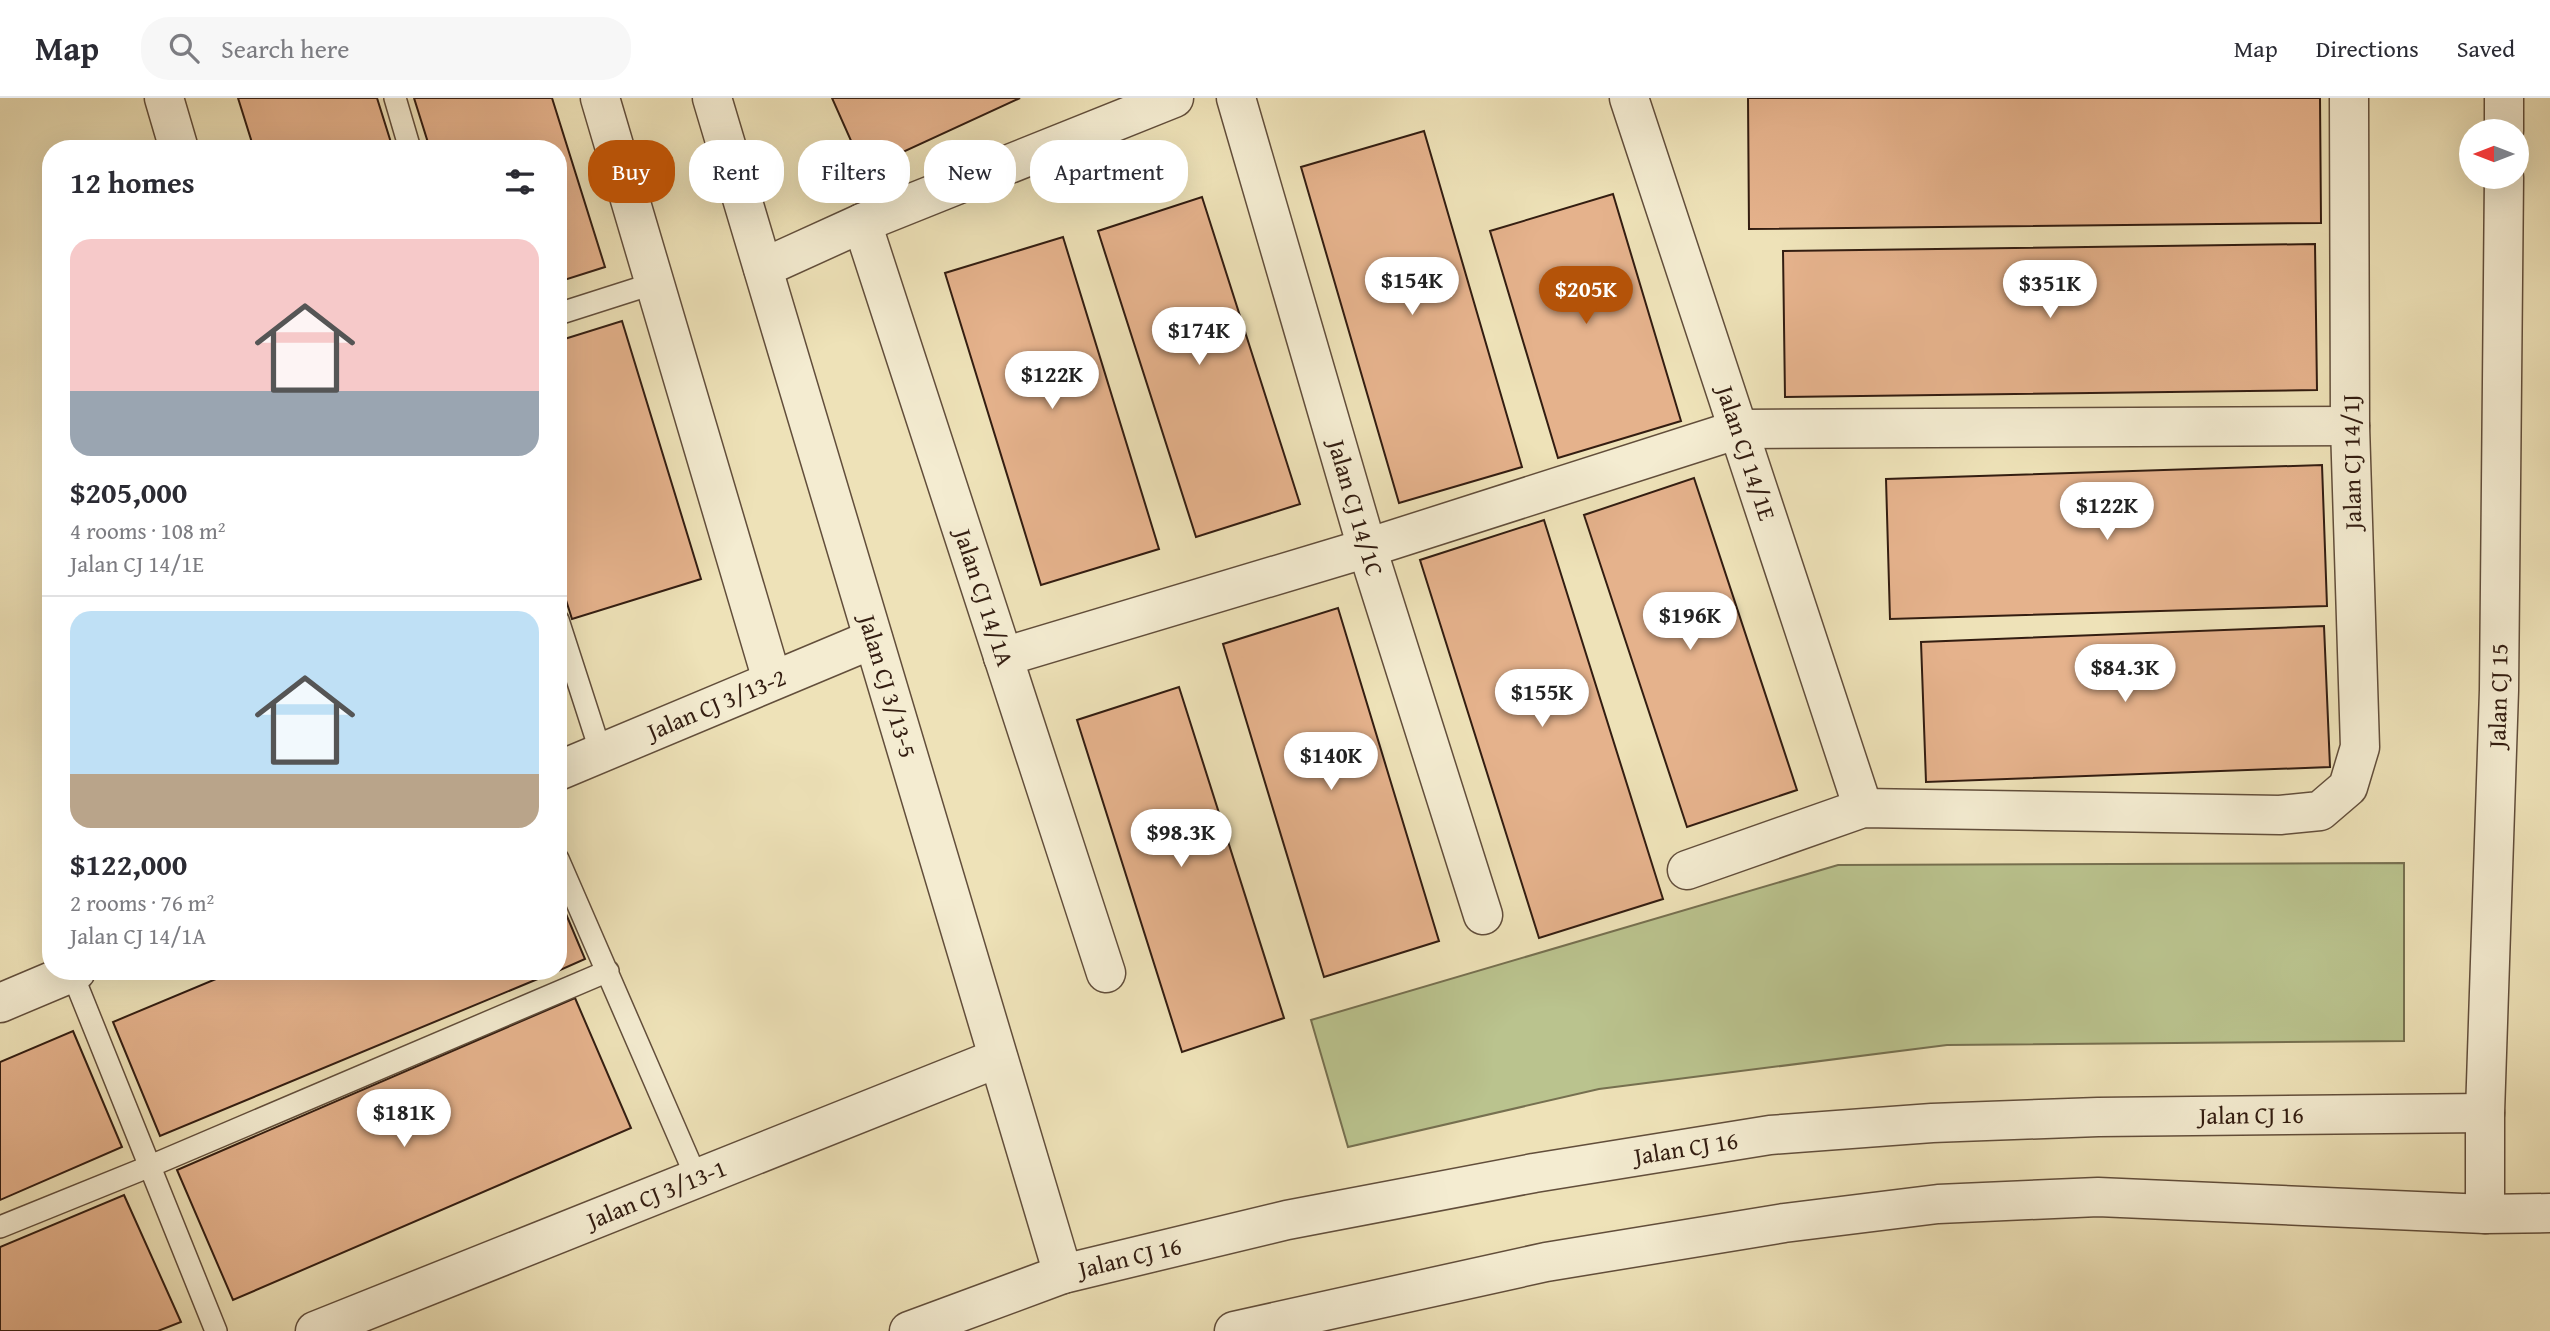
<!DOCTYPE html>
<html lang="en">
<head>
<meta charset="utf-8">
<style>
	:root { --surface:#fff; --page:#f7f7f7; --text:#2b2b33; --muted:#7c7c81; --line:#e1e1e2; --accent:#b45309 }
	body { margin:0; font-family:"Gentium Book Plus",serif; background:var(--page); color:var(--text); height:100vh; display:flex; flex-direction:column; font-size:26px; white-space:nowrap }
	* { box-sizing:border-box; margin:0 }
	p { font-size:23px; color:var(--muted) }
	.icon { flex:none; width:38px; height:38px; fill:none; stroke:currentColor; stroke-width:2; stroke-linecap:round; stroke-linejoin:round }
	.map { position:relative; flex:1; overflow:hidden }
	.sheet { position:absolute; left:42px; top:42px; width:525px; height:840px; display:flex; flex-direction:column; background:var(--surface); border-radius:28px; box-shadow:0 7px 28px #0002 }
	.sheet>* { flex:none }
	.guide { position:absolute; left:588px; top:42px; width:665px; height:63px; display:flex; gap:14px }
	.needle { width:46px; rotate:270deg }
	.buttons { position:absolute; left:2459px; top:21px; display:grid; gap:14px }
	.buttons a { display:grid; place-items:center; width:70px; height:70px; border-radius:50%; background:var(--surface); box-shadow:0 7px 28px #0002; font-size:35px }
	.price { position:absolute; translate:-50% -60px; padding:0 16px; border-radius:24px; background:#fff; color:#222; font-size:23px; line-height:46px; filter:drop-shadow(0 2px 4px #0008) }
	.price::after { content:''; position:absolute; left:50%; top:42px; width:21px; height:16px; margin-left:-10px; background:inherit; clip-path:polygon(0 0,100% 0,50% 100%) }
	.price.active { background:var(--accent); color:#fff }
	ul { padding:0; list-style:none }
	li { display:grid; align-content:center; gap:14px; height:371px; padding:0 28px }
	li+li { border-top:2px solid var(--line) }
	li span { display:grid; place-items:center; height:217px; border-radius:21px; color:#555 }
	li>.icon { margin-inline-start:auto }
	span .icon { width:126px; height:126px; fill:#fffc; stroke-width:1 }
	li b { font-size:30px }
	h2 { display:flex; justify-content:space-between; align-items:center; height:84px; padding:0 28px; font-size:30px }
	.tag { padding:0 24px; border-radius:28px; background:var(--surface); box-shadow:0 7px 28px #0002; font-size:24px; line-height:63px }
	.tag.active { background:var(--accent); color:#fff }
	header { display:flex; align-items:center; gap:42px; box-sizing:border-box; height:98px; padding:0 35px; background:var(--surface); border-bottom:2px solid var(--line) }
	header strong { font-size:33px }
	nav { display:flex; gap:38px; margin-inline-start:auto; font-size:24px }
	.search { width:490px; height:63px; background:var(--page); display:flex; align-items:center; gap:18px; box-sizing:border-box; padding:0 24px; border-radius:28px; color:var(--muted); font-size:26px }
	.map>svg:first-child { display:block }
	.green { fill:#bac38e; stroke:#767050; stroke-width:2 }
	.building { fill:#e5b28c; stroke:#331d11; stroke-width:2 }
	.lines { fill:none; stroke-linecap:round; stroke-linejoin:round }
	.service-casing { stroke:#624e3b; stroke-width:24 }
	.minor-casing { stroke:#624e3b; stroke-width:41 }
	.tertiary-casing { stroke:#624e3b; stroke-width:41 }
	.service { stroke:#f4ecd1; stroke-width:21 }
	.minor { stroke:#f4ecd1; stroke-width:38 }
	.tertiary { stroke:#f4ecd1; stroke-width:38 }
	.labels { text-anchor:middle; stroke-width:7; stroke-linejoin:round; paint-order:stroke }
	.street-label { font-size:24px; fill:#331d11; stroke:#f4ecd1 }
</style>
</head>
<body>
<header>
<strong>Map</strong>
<div class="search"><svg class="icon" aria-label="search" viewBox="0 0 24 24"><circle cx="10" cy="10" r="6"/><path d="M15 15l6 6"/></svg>Search here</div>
<nav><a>Map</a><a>Directions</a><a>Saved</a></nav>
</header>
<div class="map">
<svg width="2550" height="1233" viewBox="0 0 2550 1233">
	<rect width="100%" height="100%" fill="#eee2b8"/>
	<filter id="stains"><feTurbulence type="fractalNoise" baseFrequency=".00286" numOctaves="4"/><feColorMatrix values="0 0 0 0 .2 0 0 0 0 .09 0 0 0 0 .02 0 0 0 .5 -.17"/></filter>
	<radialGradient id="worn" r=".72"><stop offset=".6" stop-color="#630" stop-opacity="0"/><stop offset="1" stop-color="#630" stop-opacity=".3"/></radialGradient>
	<path class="green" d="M2404 765V943L1947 947 1599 991 1348 1049 1311 922 1838 767Z"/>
	<path class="building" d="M238 0H377L393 51H254Z
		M414 0H552L605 169 558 184V51H430Z
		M832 0H1020L864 72Z
		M1748 0H2320L2321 125 1749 131Z
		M1424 33 1522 369 1399 405 1301 69Z
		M1613 96 1681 323 1558 360 1490 133Z
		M1202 99 1300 406 1196 439 1098 133Z
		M1063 139 1159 451 1041 487 945 175Z
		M2315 146 2317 292 1785 299 1783 153Z
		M622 223 701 481 572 521 558 477V243Z
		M2322 367 2327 508 1890 521 1886 381Z
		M1694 380 1797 692 1687 729 1584 417Z
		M1544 422 1663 801 1539 840 1420 462Z
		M1338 510 1439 843 1324 879 1223 546Z
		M2324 528 2330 669 1926 684 1921 544Z
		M1179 589 1284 920 1182 954 1077 622Z
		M558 797 585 861 558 873Z
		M235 873H557L160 1038 113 924Z
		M575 900 631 1030 233 1202 177 1072Z
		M73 933 122 1049 0 1102V964Z
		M124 1097 181 1224 158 1233H0V1149Z"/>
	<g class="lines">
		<defs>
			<path id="service" d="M395 0 410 51
				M558 216 655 185
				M558 522 601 655
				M558 761 697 1081
				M72 875 216 1233
				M0 1129 148 1069 608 873"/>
			<g id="minor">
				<path d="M164 0 179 51"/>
				<path d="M600 0 772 582"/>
				<path id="s1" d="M712 0 1063 1176"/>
				<path id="s2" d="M1236 0 1367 450 1483 817"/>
				<path id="s3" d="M1629 0 1863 710"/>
				<path id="s4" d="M862 125 1106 875"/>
				<path d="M763 170 862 125 1174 0"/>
				<path d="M1003 559 1367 450 1739 331 2350 328"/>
				<path id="s5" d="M558 673 873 541"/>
				<path d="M1687 772 1863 710 2280 717 2320 713 2348 689 2360 649 2350 328 2349 0"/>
				<path d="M0 905 76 873"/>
				<path d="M2485 1116 2550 1115"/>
				<path id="s6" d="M315 1233 998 960"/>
			</g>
			<g id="tertiary">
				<path d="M2504 33V0"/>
				<path id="s7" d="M909 1233 1063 1176 1287 1122 1534 1075 1770 1037 1932 1025 2098 1019 2485 1015"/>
				<path id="s8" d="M1234 1233 1546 1164 1784 1125 1938 1106 2098 1099 2485 1116V1015L2499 592 2504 79"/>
			</g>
		</defs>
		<use href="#service" class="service-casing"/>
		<use href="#minor" class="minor-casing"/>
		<use href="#tertiary" class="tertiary-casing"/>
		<use href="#service" class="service"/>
		<use href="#minor" class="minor"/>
		<use href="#tertiary" class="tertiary"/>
	</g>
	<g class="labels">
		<g class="street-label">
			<text dy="8" stroke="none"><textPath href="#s3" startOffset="374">Jalan CJ 14/1E</textPath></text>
			<text transform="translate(2352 364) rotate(-91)" y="8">Jalan CJ 14/1J</text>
			<text dy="8" stroke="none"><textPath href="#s2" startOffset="427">Jalan CJ 14/1C</textPath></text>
			<text dy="8" stroke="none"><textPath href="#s4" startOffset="394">Jalan CJ 14/1A</textPath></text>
			<text dy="8" stroke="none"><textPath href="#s1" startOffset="614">Jalan CJ 3/13-5</textPath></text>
			<text dy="8" stroke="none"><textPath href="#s8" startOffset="1782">Jalan CJ 15</textPath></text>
			<text dy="8" stroke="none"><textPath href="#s5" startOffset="172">Jalan CJ 3/13-2</textPath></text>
			<text dy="8" stroke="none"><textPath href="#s7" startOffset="1367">Jalan CJ 16</textPath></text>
			<text dy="8" stroke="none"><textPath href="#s7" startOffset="800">Jalan CJ 16</textPath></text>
			<text dy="8" stroke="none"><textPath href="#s6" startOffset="368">Jalan CJ 3/13-1</textPath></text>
			<text dy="8" stroke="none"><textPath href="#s7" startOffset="233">Jalan CJ 16</textPath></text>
		</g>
	</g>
	<rect width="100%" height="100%" filter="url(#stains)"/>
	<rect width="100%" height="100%" fill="url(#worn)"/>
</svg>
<div class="buttons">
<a><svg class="needle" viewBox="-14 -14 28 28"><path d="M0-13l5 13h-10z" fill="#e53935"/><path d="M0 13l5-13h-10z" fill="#7c7c81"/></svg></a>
</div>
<b class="price" style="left:1412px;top:219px">$154K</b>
<b class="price" style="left:2050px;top:222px">$351K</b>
<b class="price active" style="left:1586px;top:228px">$205K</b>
<b class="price" style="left:1199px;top:269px">$174K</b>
<b class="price" style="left:1052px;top:313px">$122K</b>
<b class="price" style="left:2107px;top:444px">$122K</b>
<b class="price" style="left:1690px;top:554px">$196K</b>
<b class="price" style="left:2125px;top:606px">$84.3K</b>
<b class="price" style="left:1542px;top:631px">$155K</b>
<b class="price" style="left:1331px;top:694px">$140K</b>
<b class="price" style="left:1181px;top:771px">$98.3K</b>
<b class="price" style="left:404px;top:1051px">$181K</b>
<div class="guide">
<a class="tag active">Buy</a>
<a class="tag">Rent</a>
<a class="tag">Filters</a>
<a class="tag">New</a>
<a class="tag">Apartment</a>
</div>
<section class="sheet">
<h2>12 homes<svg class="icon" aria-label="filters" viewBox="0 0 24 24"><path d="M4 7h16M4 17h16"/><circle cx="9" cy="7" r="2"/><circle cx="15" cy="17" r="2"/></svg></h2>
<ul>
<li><span style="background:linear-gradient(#f6c9c9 70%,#9aa5b1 0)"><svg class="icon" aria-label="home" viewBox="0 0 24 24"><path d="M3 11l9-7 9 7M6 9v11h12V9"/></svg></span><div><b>$205,000</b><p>4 rooms · 108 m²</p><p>Jalan CJ 14/1E</p></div></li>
<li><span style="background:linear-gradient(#bfe0f5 75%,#b9a48a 0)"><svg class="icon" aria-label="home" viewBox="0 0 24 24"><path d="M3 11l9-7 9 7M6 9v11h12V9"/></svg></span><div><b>$122,000</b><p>2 rooms · 76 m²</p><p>Jalan CJ 14/1A</p></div></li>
</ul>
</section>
</div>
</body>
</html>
